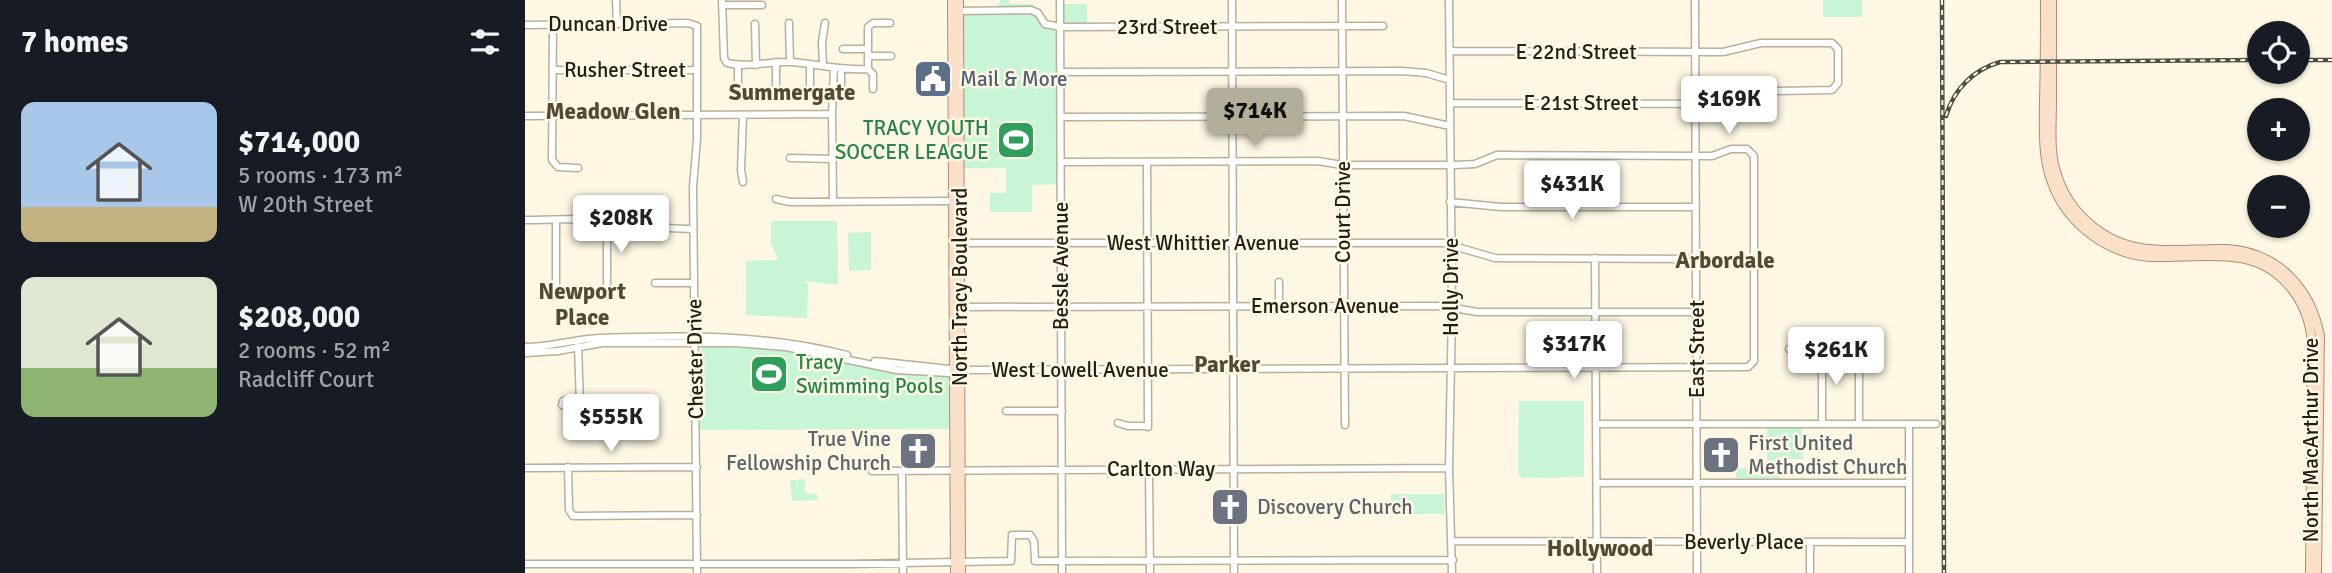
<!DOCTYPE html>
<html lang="en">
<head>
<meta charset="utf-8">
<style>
	:root { --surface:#171b24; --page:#242831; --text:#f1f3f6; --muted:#9ea1a6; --accent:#b3ae99 }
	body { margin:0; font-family:Signika,sans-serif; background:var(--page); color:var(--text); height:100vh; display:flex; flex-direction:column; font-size:26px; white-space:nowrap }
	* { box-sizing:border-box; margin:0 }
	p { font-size:23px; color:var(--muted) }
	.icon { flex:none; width:38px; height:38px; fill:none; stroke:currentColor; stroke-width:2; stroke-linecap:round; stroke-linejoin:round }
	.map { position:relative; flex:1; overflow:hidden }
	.details { display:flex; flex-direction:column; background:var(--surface); width:525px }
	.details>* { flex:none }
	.fabs { position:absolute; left:1722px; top:21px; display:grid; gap:14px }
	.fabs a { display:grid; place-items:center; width:63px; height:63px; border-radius:50%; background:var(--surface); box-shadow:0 2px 5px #0004; font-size:35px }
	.price { position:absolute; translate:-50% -60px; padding:0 16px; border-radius:7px; background:#fff; color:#222; font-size:23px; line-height:46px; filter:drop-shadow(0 2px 4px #0008) }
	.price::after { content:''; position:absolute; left:50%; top:42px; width:21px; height:16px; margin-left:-10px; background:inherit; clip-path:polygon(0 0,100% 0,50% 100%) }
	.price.active { background:var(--accent); color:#111 }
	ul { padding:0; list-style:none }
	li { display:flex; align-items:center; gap:21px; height:175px; padding:0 21px }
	li span { display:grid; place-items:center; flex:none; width:196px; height:140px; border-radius:14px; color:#555 }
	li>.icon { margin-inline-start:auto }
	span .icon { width:84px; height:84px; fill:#fffc; stroke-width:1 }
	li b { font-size:30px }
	h2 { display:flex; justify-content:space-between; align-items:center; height:84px; padding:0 21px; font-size:30px }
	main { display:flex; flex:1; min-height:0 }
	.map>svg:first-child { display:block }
	.green { fill:#c8f5d5 }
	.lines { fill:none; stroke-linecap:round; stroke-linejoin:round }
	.minor-casing { stroke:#b8b098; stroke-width:9 }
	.major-casing { stroke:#ac8e73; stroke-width:10 }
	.minor { stroke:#fff; stroke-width:6 }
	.major { stroke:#fae0c9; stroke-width:8 }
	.rail-casing { stroke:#534e43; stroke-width:4.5 }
	.rail { stroke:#fef7e3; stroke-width:2; stroke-dasharray:5; stroke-linecap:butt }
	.labels { text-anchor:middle; stroke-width:5; stroke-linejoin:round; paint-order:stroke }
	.street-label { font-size:21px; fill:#221e15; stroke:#fef7e3 }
	.service-label { font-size:21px; fill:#4e5e75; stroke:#fef7e3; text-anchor:start }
	.leisure-label { font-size:21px; fill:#27864d; stroke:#fef7e3; text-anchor:end }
	.worship-label { font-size:21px; fill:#5b616d; stroke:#fef7e3; text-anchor:start }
	.neighbourhood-label { font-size:23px; font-weight:bold; fill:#524a35; stroke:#fef7e3 }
</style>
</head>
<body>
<main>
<section class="details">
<h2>7 homes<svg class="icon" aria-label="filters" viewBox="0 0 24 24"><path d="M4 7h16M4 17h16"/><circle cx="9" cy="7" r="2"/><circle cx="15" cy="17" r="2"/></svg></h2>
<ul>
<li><span style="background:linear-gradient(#a9c7e8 75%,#c2b280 0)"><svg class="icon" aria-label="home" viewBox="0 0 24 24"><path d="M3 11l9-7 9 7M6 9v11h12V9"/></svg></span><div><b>$714,000</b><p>5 rooms · 173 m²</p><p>W 20th Street</p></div></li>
<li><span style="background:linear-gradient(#dfe7d0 65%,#8fb573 0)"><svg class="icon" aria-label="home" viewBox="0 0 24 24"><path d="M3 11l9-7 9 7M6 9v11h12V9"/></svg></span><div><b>$208,000</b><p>2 rooms · 52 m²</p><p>Radcliff Court</p></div></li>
</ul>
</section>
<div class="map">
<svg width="1807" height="573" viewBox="0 0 1807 573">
	<rect width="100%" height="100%" fill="#fef7e3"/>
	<path class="green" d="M475 0H484V4H508L521 21 532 32 533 184 507 185V212H465V193H481V168H437V14L472 9Z
		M1298 0H1337V17H1298Z
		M538 4H562V24L539 23Z
		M246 221H312L313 285 279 281 283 285 282 318 221 315V261L253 260 246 244Z
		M346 232V270L324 271 323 233Z
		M178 346 253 349 357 371 425 376 427 429 175 430 174 352Z
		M994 401H1059V477L997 478 993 473Z
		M1242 428H1277L1278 459H1256L1255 479 1211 478V468L1242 467Z
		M273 479H280V493L292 494 293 500 267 501 265 480H272L273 494Z
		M866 494H919L920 514H866Z"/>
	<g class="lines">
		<defs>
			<path id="minor" d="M91 0 92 24
				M197 0 199 58 202 63C224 68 245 61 267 62 293 64 317 71 343 69
				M535 0 537 573
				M707 0 709 573
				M817 0 820 425
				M924 0 927 308 924 468 927 573
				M1170 0 1172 573
				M197 5H237
				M433 11 506 10 513 13 520 24 536 27 858 26
				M264 23 265 62
				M28 24 27 160 33 167 53 168
				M230 24 231 65
				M0 25 163 23 172 26V139L168 187 172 573
				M318 49H343
				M925 51 1198 52 1236 43H1307L1313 49V83L1307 90 1251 91 1201 104 925 103
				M343 56H366
				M251 62V89
				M213 65V89
				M298 66 297 42 300 23
				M28 70H172
				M536 72 877 71 901 73 925 80
				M285 89V66
				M348 89V74L343 69V27L348 23H365
				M316 90V69
				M0 116 307 114
				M536 117 879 116 925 126
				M265 158 308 159
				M622 162 623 427
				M218 182 216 170 218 115
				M251 199 265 202 431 201
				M308 202 307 114 309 68
				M925 202 976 207H1171
				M0 220C18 220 36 219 54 219 93 221 130 229 168 229
				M31 220V296
				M82 222V288
				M434 243H918L970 258 1171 259
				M1070 258 1072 573
				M754 282V306
				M130 283H168
				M432 307 918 306 952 312H1171
				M53 345 55 405 54 408H44L37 405 38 401 53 397
				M0 347C26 347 50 339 75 338 158 335 242 334 322 355
				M1264 349H1334V424
				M1297 350V424
				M0 353 33 351 77 343H210L261 347 372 370 424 373 440 370 1223 367 1229 361V156L1222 149H1206L1187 156 972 155 950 164 930 165H817L793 161 536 162
				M350 361 433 370
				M481 411H537
				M593 423 603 426H623
				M1071 424H1411
				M1384 425V573
				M43 467 44 510 48 516 172 515
				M0 468 172 467
				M624 470 625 573
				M347 471 924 468
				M377 471 378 573
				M1072 483H1384
				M927 541 1384 542
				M0 564H325L486 561 487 535H505L509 541 510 561 928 560
				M1285 573V542"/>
			<path id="major" d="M427 0 430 573
				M434 0 436 573
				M1520 0C1520 34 1520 67 1519 101 1519 127 1517 155 1526 180 1540 222 1581 254 1625 257 1655 258 1686 253 1716 258 1759 266 1785 304 1787 345L1785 573
				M1527 0C1527 34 1527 67 1527 101 1527 126 1524 152 1532 175 1544 213 1578 242 1616 248 1644 253 1673 248 1702 249 1752 252 1786 288 1795 336L1792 573"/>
		</defs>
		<use href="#minor" class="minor-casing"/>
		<use href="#major" class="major-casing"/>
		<use href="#minor" class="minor"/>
		<use href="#major" class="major"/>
		<defs>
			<path id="rail" d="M1417 0 1419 573
				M1773 60H1807
				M1421 116C1429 89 1448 70 1475 62L1734 60"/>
		</defs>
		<use href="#rail" class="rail-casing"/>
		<use href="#rail" class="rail"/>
	</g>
	<defs>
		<symbol id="civic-square" viewBox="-11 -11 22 22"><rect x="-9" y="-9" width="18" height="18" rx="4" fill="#5c6f8a" stroke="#fef7e3"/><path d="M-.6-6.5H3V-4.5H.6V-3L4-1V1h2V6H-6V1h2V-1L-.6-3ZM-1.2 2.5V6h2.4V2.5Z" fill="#fff"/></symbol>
		<symbol id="stadium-square" viewBox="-11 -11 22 22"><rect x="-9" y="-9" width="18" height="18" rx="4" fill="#2e9e5b" stroke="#fef7e3"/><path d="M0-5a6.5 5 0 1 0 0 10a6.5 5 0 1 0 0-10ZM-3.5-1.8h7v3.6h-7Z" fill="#fff"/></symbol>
		<symbol id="church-square" viewBox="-11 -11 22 22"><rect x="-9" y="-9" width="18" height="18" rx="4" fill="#6b7280" stroke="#fef7e3"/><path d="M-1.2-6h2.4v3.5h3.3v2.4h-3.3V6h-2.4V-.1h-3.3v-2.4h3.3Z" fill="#fff"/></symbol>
	</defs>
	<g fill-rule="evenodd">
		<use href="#civic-square" x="386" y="57" width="44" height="44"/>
		<use href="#stadium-square" x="469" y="118" width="44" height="44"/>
		<use href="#stadium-square" x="222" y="352" width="44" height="44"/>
		<use href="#church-square" x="371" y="429" width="44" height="44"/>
		<use href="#church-square" x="1174" y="433" width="44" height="44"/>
		<use href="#church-square" x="683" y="485" width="44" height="44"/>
	</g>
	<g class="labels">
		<g class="street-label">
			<text x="83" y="31">Duncan Drive</text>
			<text x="642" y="34">23rd Street</text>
			<text x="1051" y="59">E 22nd Street</text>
			<text x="100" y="77">Rusher Street</text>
			<text x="1056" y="110">E 21st Street</text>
			<text transform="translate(818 212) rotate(-90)" y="7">Court Drive</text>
			<text x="678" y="250">West Whittier Avenue</text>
			<text transform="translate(536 266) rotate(-90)" y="7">Bessle Avenue</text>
			<text transform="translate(435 287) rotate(-90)" y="7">North Tracy Boulevard</text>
			<text transform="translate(926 287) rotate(-90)" y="7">Holly Drive</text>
			<text x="800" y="313">Emerson Avenue</text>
			<text transform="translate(1172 349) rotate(-90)" y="7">East Street</text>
			<text transform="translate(170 359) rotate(-91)" y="7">Chester Drive</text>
			<text x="555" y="377">West Lowell Avenue</text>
			<text transform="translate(1786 440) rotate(-90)" y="7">North MacArthur Drive</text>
			<text x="636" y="476">Carlton Way</text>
			<text x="1219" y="549">Beverly Place</text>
		</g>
		<g class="service-label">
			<text x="435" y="86">Mail &amp; More</text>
		</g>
		<g class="leisure-label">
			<text x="464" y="135">TRACY YOUTH<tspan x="464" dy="24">SOCCER LEAGUE</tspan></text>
			<text x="271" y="369" text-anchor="start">Tracy<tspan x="271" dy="24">Swimming Pools</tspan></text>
		</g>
		<g class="worship-label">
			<text x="366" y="446" text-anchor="end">True Vine<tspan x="366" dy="24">Fellowship Church</tspan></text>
			<text x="1223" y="450">First United<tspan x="1223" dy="24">Methodist Church</tspan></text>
			<text x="732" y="514">Discovery Church</text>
		</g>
		<g class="neighbourhood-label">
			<text x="267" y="100">Summergate</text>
			<text x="88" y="119">Meadow Glen</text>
			<text x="1200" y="268">Arbordale</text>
			<text x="57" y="299">Newport<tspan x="57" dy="26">Place</tspan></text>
			<text x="702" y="372">Parker</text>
			<text x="1075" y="556">Hollywood</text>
		</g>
	</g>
</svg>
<div class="fabs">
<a><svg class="icon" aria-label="locate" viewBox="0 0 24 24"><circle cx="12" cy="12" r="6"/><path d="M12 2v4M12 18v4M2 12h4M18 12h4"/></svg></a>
<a>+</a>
<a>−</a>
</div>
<b class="price" style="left:1204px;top:136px">$169K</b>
<b class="price active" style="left:730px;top:148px">$714K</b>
<b class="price" style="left:1047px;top:221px">$431K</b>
<b class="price" style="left:96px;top:255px">$208K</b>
<b class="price" style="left:1049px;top:381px">$317K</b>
<b class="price" style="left:1311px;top:387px">$261K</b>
<b class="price" style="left:86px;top:454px">$555K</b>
</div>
</main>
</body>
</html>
